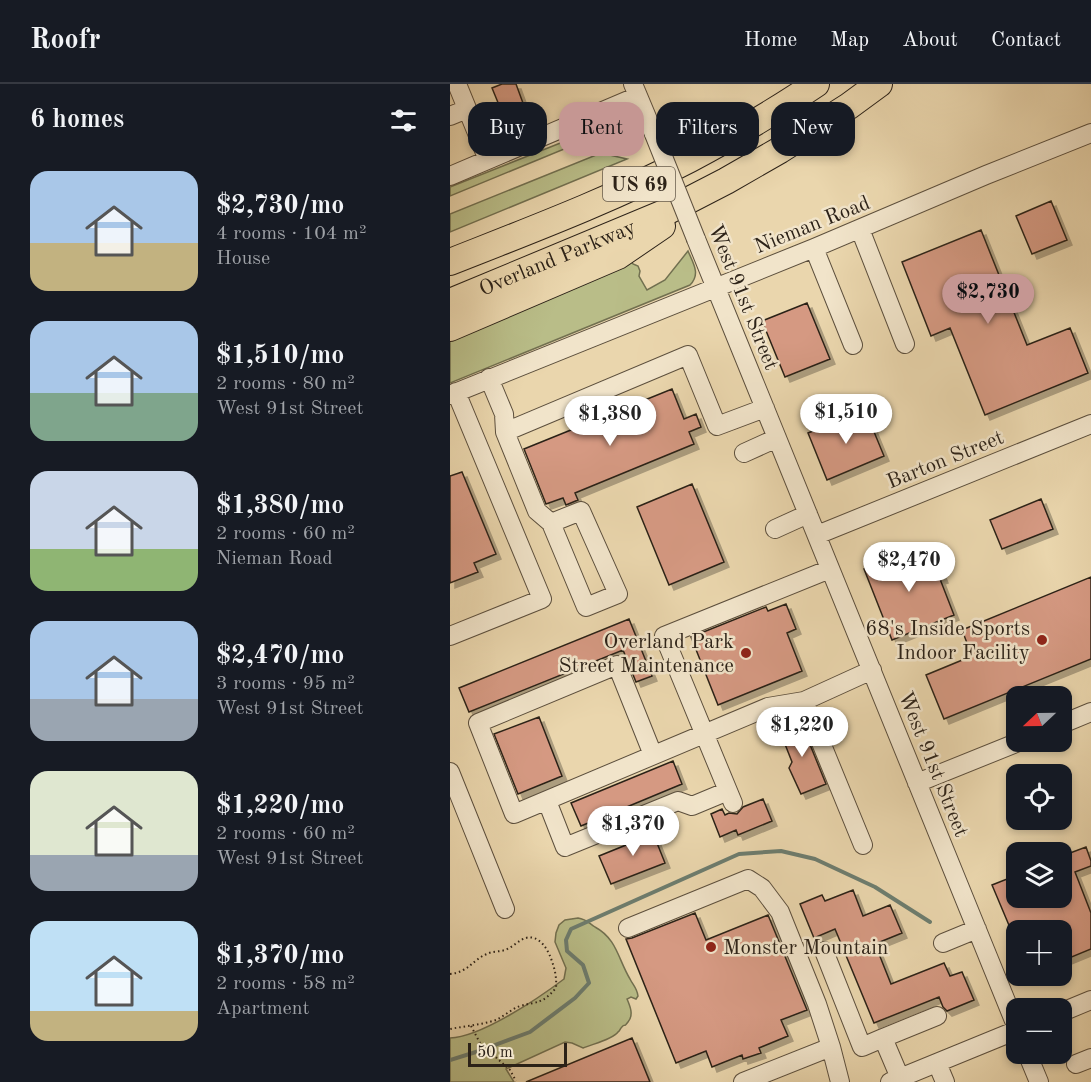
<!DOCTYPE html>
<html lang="en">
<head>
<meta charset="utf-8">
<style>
	:root { --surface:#171b24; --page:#20242c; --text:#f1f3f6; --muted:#9ea1a6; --line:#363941; --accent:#c59692 }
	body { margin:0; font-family:"Old Standard TT",serif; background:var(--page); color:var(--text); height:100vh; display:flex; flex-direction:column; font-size:22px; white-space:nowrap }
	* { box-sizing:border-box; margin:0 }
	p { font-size:20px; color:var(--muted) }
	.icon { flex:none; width:33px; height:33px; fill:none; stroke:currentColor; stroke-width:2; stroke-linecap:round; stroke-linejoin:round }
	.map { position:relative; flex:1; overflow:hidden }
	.sheet { display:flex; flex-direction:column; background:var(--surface); width:450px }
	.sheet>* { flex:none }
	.banner { position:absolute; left:18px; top:18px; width:532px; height:54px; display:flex; gap:12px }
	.needle { width:39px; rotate:248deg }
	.fabs { position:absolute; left:556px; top:602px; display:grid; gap:12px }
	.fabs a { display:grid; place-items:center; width:66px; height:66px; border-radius:12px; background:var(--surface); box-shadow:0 3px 9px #0003; font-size:30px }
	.scale { position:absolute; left:18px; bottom:15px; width:99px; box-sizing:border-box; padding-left:6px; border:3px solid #2c2218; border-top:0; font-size:16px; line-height:21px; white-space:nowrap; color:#2c2218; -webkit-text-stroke:4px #f1e4ca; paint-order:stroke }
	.price { position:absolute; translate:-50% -51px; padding:0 14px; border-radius:21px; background:#fff; color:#222; font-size:20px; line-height:39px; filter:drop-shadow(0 2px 3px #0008) }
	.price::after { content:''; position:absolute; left:50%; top:36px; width:18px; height:14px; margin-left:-9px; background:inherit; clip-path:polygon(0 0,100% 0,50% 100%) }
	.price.selected { background:var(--accent); color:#111 }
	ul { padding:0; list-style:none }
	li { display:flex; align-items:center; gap:18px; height:150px; padding:0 30px }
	li span { display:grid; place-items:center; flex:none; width:168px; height:120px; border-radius:18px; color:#555 }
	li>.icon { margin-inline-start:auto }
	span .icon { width:72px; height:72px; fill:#fffc; stroke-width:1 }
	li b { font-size:26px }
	h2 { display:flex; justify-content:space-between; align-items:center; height:72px; padding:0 30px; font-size:26px }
	.tag { padding:0 21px; border-radius:18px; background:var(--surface); box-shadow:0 3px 9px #0003; font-size:21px; line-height:54px }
	.tag.selected { background:var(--accent); color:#111 }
	header { display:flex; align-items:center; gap:36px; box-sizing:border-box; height:84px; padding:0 30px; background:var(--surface); border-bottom:2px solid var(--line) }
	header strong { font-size:28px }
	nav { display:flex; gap:33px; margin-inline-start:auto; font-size:21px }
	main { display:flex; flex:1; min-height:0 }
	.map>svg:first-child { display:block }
	.green { fill:#b9bd88; stroke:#727050; stroke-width:1.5 }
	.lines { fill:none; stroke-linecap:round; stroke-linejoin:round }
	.stream { stroke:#6d7d6f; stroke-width:4 }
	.building { fill:#d59982; stroke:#2c2218; stroke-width:1.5; filter:url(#shadow) }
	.minor-casing { stroke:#5c4f3d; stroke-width:20 }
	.highway-casing { stroke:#2c2218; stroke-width:28 }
	.path { stroke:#2c2218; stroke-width:2; stroke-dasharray:1.5 3; stroke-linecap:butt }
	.minor { stroke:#f1e4ca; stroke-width:18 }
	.highway { stroke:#ead6ad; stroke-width:26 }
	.minor-bridge-casing { stroke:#5c4f3d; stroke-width:20; stroke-linecap:butt }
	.minor-bridge { stroke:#f1e4ca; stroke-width:18 }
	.poi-dot { fill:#8f2418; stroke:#f1e4ca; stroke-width:2 }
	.labels { text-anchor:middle; stroke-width:5; stroke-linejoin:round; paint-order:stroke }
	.shield { fill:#f1e4ca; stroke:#675c4d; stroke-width:1.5 }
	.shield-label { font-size:20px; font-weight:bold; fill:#2c2218 }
	.street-label { font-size:21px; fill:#2c2218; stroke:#f1e4ca }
	.poi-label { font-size:21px; fill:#2c2218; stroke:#f1e4ca; text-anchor:end }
</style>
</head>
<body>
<header>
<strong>Roofr</strong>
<nav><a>Home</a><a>Map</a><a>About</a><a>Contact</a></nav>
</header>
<main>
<section class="sheet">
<h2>6 homes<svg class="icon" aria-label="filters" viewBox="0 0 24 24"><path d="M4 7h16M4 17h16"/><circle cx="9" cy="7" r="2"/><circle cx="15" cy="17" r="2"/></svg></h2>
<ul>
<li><span style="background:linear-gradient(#a9c7e8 60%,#c2b280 0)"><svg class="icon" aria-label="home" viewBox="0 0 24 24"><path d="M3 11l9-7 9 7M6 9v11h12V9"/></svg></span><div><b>$2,730/mo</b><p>4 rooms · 104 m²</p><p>House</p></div></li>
<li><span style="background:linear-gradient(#a9c7e8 60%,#7fa58c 0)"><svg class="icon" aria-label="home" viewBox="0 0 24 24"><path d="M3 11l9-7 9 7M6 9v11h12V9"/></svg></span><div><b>$1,510/mo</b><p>2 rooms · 80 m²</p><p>West 91st Street</p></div></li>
<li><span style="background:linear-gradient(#c9d6e8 65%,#8fb573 0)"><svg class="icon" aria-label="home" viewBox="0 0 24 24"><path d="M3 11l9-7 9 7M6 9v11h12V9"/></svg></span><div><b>$1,380/mo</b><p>2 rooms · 60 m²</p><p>Nieman Road</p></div></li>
<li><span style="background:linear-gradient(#a9c7e8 65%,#9aa5b1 0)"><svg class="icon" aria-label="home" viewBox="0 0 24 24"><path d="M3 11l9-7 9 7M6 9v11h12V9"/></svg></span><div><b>$2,470/mo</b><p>3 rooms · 95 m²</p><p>West 91st Street</p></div></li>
<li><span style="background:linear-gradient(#dfe7d0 70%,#9aa5b1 0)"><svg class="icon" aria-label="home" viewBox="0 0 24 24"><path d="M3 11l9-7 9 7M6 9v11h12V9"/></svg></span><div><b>$1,220/mo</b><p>2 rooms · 60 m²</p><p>West 91st Street</p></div></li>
<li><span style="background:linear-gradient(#bfe0f5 75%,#c2b280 0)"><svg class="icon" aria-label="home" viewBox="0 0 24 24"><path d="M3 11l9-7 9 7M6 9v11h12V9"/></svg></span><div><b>$1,370/mo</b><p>2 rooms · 58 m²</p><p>Apartment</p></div></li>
</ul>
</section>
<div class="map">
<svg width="641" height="998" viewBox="0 0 641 998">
	<defs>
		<filter id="shadow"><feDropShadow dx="5" dy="5" stdDeviation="0" flood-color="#0004"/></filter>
	</defs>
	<rect width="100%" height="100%" fill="#ead6ad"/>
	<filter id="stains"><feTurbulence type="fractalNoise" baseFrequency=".00333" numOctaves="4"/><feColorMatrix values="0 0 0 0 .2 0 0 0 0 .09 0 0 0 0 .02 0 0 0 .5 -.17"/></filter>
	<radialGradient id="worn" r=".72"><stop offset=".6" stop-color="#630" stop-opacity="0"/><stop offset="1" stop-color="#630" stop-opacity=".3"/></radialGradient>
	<path class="green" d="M173 32C184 34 187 40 191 50L177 39 0 112V103L143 46 163 35Z
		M151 69 177 75 0 148V130Z
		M238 167C243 179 251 190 240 201L0 299V254L181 176 183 180 188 182 190 187 189 192 197 206 215 196Z
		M128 834C136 835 139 839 145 843 167 855 168 875 180 895 183 901 187 904 188 912L186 915 181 913 177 915C180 922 184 931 178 938 173 945 176 938 171 944 170 945 170 947 168 948 162 956 142 960 133 964L122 959 115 958 56 985 64 998H0V954C31 953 89 914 114 895L116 884 105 858 106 849 109 841 115 836Z"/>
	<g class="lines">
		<path class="stream" d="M0 976 29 967 80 948 125 914 139 899 133 881 117 867 116 856 121 845 289 770 331 767 365 775 425 803 480 838"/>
	</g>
	<path class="building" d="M52 0H66L77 30 56 38 42 4Z
		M601 117 617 156 582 170 566 132Z
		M531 146 577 261 620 244 638 289 535 331 500 244 481 252 452 178Z
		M357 219 380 275 335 293 312 237Z
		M222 305 234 335 246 330 251 343 239 348 244 360 125 409 128 416 116 421 113 414 96 420 74 365Z
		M415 326 434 372 377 396 358 349Z
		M12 388 46 470 24 479 28 488 0 499V392Z
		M242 400 274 478 219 501 187 423Z
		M591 415 603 445 552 465 540 436Z
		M475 464 479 476 485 474 493 494 490 495 504 531 442 556 414 485 456 468 457 471Z
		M641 493V575L494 635 476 591 522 572 512 546Z
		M336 520 346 545 337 549 352 587 268 621 241 553 316 523 318 527Z
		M179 535 202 592 186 598 173 566 19 628 9 604Z
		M89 633 112 692 68 710 44 650Z
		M350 636 376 700 351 710 339 684 342 678 329 645Z
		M223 677 232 700 131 742 121 719Z
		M313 715 322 737 288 751 286 746 270 753 261 730 272 725 275 731 279 729 287 730 293 723Z
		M196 743 199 751 203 749 215 779 161 800 149 772 181 759 177 750Z
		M636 763 641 777V782L625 788 641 829V865L612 877V846H561L542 801 567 791V813H612V772Z
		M403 806 413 832 440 821 452 849 425 860 441 900 494 879 500 892 512 888 524 916 497 927 493 923 489 913 424 939 385 845 364 854 350 820 372 811 375 817Z
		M245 829 256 856 318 831 357 926 331 936 338 952 309 964 311 969 293 975 292 971 262 983 256 967 226 979 176 855 182 854Z
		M182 954 200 998H76Z"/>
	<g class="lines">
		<defs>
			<path id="minor" d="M7 0 38 76
				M183 0 204 50
				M0 32 17 25
				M0 92 188 12
				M410 145 455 260
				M246 155 567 944
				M364 164 403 261
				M39 294 54 330 55 348 87 427 101 439 136 523 168 510 131 427 101 439
				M0 311 364 164 536 91 641 49
				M55 348 238 271 267 342 315 324
				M294 369 327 354
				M325 445 358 430
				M367 451 641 340
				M0 552 92 515 6 308
				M354 617 413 761
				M612 640 641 628
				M203 671 167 581 28 639 64 730 318 623 354 617 422 586
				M0 688 55 825
				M467 699 571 657
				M97 717 115 763 228 717 242 722 278 707
				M283 719 214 552 380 485
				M178 844 298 795 312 804 330 828 367 920 381 963
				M493 859 527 845
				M374 867 412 963 433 954 450 994
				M612 928 641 916
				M433 954 487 932
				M577 969 589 998
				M487 979 495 998
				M626 980 641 974
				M293 998 381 963 390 998
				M440 998 567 946"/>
			<g id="highway">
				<path d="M0 178C81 146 163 115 240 75 283 52 326 27 366 0"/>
				<path id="s1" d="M0 218 214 129 276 97 330 66 399 22 429 0"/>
				<path d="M0 244 168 172 212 142"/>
			</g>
		</defs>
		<use href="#minor" class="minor-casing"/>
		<use href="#highway" class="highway-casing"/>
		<path class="path" d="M0 890C19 888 22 876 37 870 42 867 49 868 55 866 61 864 66 859 71 856 85 848 95 860 100 872 104 882 107 892 106 904 92 920 89 917 70 922 62 925 54 932 46 936 31 941 15 942 0 945
			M21 942 30 959 60 986 66 997"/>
		<use href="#minor" class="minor"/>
		<use href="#highway" class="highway"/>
		<defs>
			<path id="minor-bridge" d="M204 50 246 155"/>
		</defs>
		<use href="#minor-bridge" class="minor-bridge-casing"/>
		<use href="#minor-bridge" class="minor-bridge"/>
	</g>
	<g class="poi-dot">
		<circle cx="592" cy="556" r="6"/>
		<circle cx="296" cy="569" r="6"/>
		<circle cx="261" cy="863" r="6"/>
	</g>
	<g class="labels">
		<rect class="shield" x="153" y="83" width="72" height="34" rx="4.5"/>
		<g class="shield-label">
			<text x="189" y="107">US 69</text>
		</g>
		<g class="street-label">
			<text transform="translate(362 140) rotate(-22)" y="7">Nieman Road</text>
			<text dy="7" stroke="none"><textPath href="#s1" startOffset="116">Overland Parkway</textPath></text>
			<text transform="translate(294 213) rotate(68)" y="7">West 91st Street</text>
			<text transform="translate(495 375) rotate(-22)" y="7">Barton Street</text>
			<text transform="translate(484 680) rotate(68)" y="7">West 91st Street</text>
		</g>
		<g class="poi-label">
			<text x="580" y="551">68's Inside Sports<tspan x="580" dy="24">Indoor Facility</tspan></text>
			<text x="284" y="564">Overland Park<tspan x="284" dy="24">Street Maintenance</tspan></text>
			<text x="273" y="870" text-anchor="start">Monster Mountain</text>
		</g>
	</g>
	<rect width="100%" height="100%" filter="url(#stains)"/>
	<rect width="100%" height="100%" fill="url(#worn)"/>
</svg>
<div class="fabs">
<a><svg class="needle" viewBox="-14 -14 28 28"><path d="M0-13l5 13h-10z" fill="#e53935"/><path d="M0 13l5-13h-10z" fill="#9ea1a6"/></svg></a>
<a><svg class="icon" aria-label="locate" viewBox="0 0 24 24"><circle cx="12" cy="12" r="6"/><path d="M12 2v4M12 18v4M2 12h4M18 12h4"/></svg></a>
<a><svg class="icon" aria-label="layers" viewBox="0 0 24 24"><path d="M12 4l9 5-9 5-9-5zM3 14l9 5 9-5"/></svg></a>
<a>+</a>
<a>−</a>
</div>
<div class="scale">50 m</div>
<b class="price selected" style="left:538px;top:241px">$2,730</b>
<b class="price" style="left:396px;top:361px">$1,510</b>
<b class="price" style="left:160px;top:363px">$1,380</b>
<b class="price" style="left:459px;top:509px">$2,470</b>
<b class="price" style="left:352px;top:674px">$1,220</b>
<b class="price" style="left:183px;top:773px">$1,370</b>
<div class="banner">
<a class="tag">Buy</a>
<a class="tag selected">Rent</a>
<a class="tag">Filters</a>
<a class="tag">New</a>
</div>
</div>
</main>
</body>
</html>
